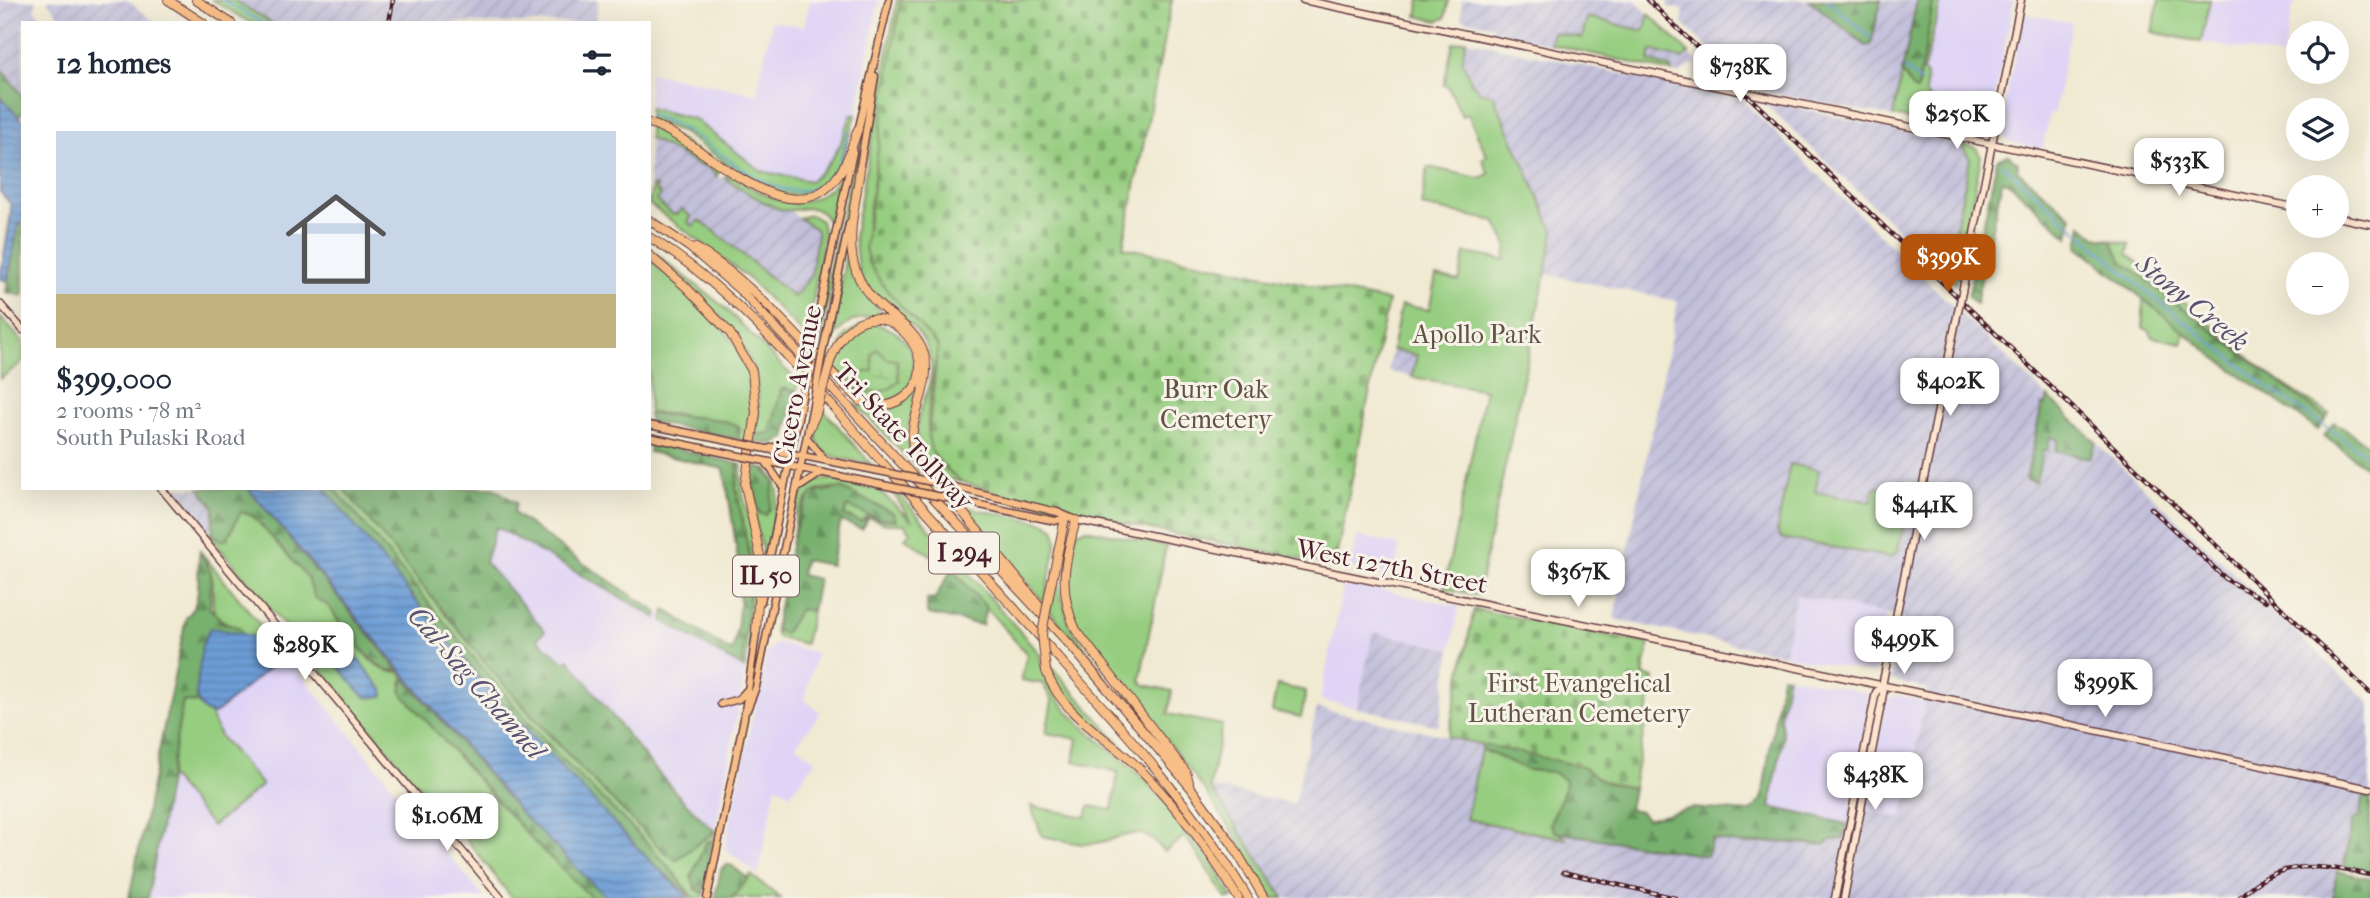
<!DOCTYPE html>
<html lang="en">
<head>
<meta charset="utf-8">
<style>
	:root { --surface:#fff; --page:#f2f2f3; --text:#1f2937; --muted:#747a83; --accent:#b45309 }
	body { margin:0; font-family:"IM FELL French Canon",serif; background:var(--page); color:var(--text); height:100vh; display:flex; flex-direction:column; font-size:26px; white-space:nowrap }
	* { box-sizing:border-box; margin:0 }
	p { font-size:23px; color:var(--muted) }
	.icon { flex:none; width:38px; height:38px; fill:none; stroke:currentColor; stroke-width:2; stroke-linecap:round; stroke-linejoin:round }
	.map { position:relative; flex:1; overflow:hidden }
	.details { position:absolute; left:21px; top:21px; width:630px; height:469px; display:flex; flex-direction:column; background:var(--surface); border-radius:0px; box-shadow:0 7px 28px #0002 }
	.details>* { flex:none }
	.buttons { position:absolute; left:2286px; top:21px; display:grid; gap:14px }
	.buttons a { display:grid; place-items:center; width:63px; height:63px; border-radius:50%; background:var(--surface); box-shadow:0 7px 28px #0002; font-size:35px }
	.price { position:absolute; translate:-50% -60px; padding:0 16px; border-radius:14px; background:#fff; color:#222; font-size:23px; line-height:46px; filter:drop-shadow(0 2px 4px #0008) }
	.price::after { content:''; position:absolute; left:50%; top:42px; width:21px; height:16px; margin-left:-10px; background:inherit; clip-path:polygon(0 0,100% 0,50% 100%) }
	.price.current { background:var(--accent); color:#fff }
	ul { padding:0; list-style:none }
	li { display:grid; align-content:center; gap:14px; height:371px; padding:0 35px }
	li span { display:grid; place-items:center; height:217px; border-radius:0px; color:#555 }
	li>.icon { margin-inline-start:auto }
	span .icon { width:126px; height:126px; fill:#fffc; stroke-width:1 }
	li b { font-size:30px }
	h2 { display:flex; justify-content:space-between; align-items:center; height:84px; padding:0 35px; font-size:30px }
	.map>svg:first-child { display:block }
	.built { fill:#dfd4f5 }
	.industrial { fill:url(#industrial-furrows) }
	.green { fill:#96cd80; stroke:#707656; stroke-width:2; fill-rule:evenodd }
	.forest { fill:url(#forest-firs); stroke:#61684c; stroke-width:2 }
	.wetland { fill:url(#wetland-marsh); stroke:#707656; stroke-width:2 }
	.cemetery { fill:url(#cemetery-stones); stroke:#707656; stroke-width:2 }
	.water { fill:url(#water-rules); stroke:#5b5e80; stroke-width:2 }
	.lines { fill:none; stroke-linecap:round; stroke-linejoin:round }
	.stream { stroke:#6c9dd6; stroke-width:2 }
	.secondary-casing { stroke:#633d44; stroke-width:9 }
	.primary-casing { stroke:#633d44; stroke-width:9 }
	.highway-casing { stroke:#633d44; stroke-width:10 }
	.secondary { stroke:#fce5cf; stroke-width:6 }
	.primary { stroke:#f7be88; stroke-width:6 }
	.highway { stroke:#f7be88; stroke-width:8 }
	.rail-casing { stroke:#4a1f2b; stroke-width:4.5 }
	.rail { stroke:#f7f3e8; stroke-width:2; stroke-dasharray:5; stroke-linecap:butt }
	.secondary-bridge-casing { stroke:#633d44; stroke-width:9; stroke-linecap:butt }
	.primary-bridge-casing { stroke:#633d44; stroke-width:9; stroke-linecap:butt }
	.highway-bridge-casing { stroke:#633d44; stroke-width:10; stroke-linecap:butt }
	.secondary-bridge { stroke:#fce5cf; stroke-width:6 }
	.primary-bridge { stroke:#f7be88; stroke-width:6 }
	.highway-bridge { stroke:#f7be88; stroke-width:8 }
	.labels { text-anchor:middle; stroke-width:6; stroke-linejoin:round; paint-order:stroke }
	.shield { fill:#f7f3e8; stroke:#7e5f64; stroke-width:2 }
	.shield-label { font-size:24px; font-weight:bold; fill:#4a1f2b }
	.park-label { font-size:26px; fill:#615344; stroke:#f7f3e8 }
	.street-label { font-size:26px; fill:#4a1f2b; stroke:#f7f3e8 }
	.water-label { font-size:28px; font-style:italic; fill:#58516f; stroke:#f7f3e8 }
</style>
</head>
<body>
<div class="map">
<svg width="2370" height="898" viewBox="0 0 2370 898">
	<defs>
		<pattern id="industrial-furrows" width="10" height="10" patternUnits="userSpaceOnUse" patternTransform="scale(1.75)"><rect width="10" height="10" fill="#c3c0db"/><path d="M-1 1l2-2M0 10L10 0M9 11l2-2" fill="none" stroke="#a9a5bc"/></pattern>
		<pattern id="forest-firs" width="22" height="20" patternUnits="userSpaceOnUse" patternTransform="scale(1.75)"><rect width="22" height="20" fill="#78b06e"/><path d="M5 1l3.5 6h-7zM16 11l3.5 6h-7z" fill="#648f5b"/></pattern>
		<pattern id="wetland-marsh" width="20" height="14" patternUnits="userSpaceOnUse" patternTransform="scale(1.75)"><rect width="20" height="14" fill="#96cd80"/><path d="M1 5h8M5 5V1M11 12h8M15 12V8" fill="none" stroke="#7ca669"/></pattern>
		<pattern id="cemetery-stones" width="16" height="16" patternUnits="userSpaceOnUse" patternTransform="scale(1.75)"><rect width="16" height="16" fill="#96cd80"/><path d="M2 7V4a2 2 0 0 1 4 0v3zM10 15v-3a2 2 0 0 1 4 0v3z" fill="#7ca669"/></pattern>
		<pattern id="water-rules" width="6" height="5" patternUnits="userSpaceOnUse" patternTransform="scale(1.75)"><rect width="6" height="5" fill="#6c9dd6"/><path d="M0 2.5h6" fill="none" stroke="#5b7fae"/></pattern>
	</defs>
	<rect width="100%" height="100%" fill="#f7f3e8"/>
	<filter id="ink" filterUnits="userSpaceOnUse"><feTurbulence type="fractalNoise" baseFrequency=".0143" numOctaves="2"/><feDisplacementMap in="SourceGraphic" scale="14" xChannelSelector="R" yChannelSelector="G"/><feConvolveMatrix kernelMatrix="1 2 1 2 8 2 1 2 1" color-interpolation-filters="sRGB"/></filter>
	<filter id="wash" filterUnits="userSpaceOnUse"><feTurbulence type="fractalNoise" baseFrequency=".00686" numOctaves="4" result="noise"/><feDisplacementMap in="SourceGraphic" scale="28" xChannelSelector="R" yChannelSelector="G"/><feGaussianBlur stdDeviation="1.57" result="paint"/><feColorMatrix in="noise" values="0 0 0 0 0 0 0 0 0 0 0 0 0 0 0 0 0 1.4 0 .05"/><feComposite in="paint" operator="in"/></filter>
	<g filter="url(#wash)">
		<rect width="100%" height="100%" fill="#f1ead3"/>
		<path class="built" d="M810 0H879L856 115H851L840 148 827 168 810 181 761 171 694 119 649 108V72L757 94 772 21 804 27Z
			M1941 0H2014L1989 125 1981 135 1924 125 1927 96 1923 74Z
			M2210 0H2295L2282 57 2201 42Z
			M2027 14 2072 23 2054 114H2049L2043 149 2007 141 2000 130 2023 17Z
			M496 527 656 618 658 613 664 616 663 622 745 669 715 831 680 799 569 659 565 662 537 638 545 630 485 562Z
			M1357 536 1400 545 1393 577 1350 567Z
			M1351 584 1459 606 1451 649 1373 632 1357 708 1320 700 1343 587Z
			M1796 594 1886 612 1874 673 1784 655Z
			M778 643 816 653 804 700 821 712 796 745 816 761 790 794 776 785 758 875 727 850 726 843 767 652Z
			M285 655 484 898H148L183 701 197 703 203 709 224 707Z
			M1788 676 1870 694 1847 824 1770 807 1783 738 1780 717Z
			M1896 695 1924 701 1902 818 1865 811 1886 701Z"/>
		<path class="industrial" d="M0 0H35L37 3 34 9 45 23H23V96L0 68Z
			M47 0H127L156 23H64Z
			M233 0H599L595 23H272Z
			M1462 0H1635L1649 14 1644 31 1587 18 1582 38 1553 32 1550 44 1492 32 1494 26 1461 19Z
			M1669 0H1809L1866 46 1881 0H1917L1893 116 1925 123 1752 89 1682 23 1684 10 1668 7Z
			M1466 40 1742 100 1966 319 2370 703V795L2364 797 2359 816 2352 821 2344 867 2337 866 2333 898H1284L1210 787 1294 804 1317 708 1482 744 1466 819 1564 839 1555 832 1707 856 1712 839 1742 844 1779 842 1824 845 1831 840 1843 839 1850 808 1902 818 1927 689 1891 680 1903 618 1796 595 1784 655 1614 619 1678 301 1545 274 1549 252 1461 70Z
			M1651 50 1683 59 1689 53 1697 62 1679 74 1672 72 1648 61Z
			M1760 99 1961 145 1970 159 1946 274Z
			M649 138 702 167 704 164 715 171 714 175 789 211 817 230 811 276 794 298 712 229 699 220 694 226 688 222 691 216 672 214 656 200 657 187 649 188Z
			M1392 350 1416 355 1412 377 1388 371Z
			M169 488H199L214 507 209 535Z
			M1373 632 1451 649 1439 726 1357 708Z"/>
		<path class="green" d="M212 0H233L272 23H251Z
			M897 0H901L867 225V261L938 346C934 374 922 425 932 451 937 464 952 474 962 482L933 476C891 415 946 397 927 348 915 317 880 310 864 283 856 268 856 251 854 235Z
			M1420 0H1449L1445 18 1438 21 1417 16Z
			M1934 0H1941L1923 73 1927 75 1925 93 1930 99 1925 123 1893 116 1902 72 1912 89 1917 91Z
			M2159 0H2210L2201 42 2152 32Z
			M1649 14 1689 53 1683 59 1651 50 1649 61 1670 68 1672 72 1550 44 1553 32 1582 38 1587 17 1644 31Z
			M1466 40 1462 60 1472 85 1477 87 1479 92 1493 95 1554 232 1478 595 1444 588 1485 390 1412 377 1417 355 1392 350 1401 305 1429 310 1436 276 1459 281 1465 253 1505 260 1507 245 1495 221 1421 206 1428 167 1479 178 1489 174 1482 159 1487 156 1468 114 1462 116 1448 86 1444 85 1453 43Z
			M867 107 869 108 820 345 824 292Z
			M649 108 694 119 761 171 810 181C834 163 842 143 851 115H856L839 169 819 189 799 195 776 194 756 184 680 131 649 120Z
			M649 128 678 138 720 167 717 176 704 164 702 167 649 138Z
			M1961 145 1976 148 1981 157 1956 284 1946 274 1970 159Z
			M845 172 827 258C829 240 836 211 809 208 800 208 791 212 782 210 763 204 741 188 724 178L732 176C775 204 808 219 845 172Z
			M652 186 657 187 655 190 660 194 656 200 672 214H678L681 209 691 216 688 222 693 226 699 220 713 230 794 297 811 276 817 236V230L799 218 811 215 821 221 824 234 807 338 746 276 649 204Z
			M2111 240 2130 244 2128 254 2271 376 2329 414 2326 418 2121 261Z
			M847 246C850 281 866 300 893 320 868 313 844 317 832 343Z
			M649 248 724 307 798 382 796 392 781 390 770 434 756 435C768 357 733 328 680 277 671 268 654 258 649 248Z
			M649 259C681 287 741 334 750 377 754 398 751 419 747 441L738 439 740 429 678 414 649 413Z
			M2143 298 2185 332 2182 343 2153 337 2149 330 2143 328Z
			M0 317 23 342V361L0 379Z
			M865 323C940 328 919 422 865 398 852 392 842 377 832 368L845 335Z
			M917 387 907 435 912 457 924 475 856 405 902 403Z
			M821 407 871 464C828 455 807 460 821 407Z
			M739 464 742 465C737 496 755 525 757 555 760 593 750 631 745 669L742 667 752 568 736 487Z
			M1790 464 1819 470 1815 492 1871 502 1874 487 1911 494 1897 553 1889 557 1781 538 1777 530Z
			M750 466 759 513 766 515 771 476 764 469 768 470 776 482 778 494 765 565 748 483Z
			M829 479 878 490 912 521 895 496 888 491 900 495 1039 653C1049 717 1109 741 1150 785 1182 819 1211 858 1233 898H1226L1185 836 1164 852C1139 816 1118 844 1087 844 1072 844 1056 838 1042 836L1031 806 1086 817 1089 806 1112 810 1118 772 1074 761 1078 739 1046 733 1052 701 1043 684 1021 680 1027 654 952 569 905 538 911 532 904 524H886L867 517 861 522 844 516 847 506 878 519 892 520C870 506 831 470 807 499 799 509 796 528 792 540 798 513 794 480 829 479Z
			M334 488H343C424 586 501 689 591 779 619 807 648 833 676 860L715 831 712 842 707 841 691 877 696 889 704 893 702 898H693C653 841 597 798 550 746 475 663 406 574 334 488Z
			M959 506 1046 523 1055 529 1057 541 1044 603 981 525Z
			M241 511C257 512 300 565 309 580 312 585 311 590 314 595 318 602 326 603 331 608 346 622 373 681 399 671L404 677 401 684C456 762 524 831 592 898H512L446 813 411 778 209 535 212 533 216 538 232 530 234 519ZM310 629 320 631 321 642 329 650H350L383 690 367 698Z
			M1086 529 1166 546 1140 680 1145 685 1172 691 1168 714 1222 725 1210 787 1284 898H1273C1245 851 1216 803 1182 760 1153 722 1081 648 1069 606 1062 581 1070 556 1077 532Z
			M200 551 285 655 275 663 276 656 257 638 243 635 240 628C203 616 216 608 212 577 210 568 204 559 200 551Z
			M1055 583H1058L1069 624 1108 681 1049 610Z
			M800 609 812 611 805 644 777 637 775 629 784 634Z
			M1048 663 1124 748 1127 754C1094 726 1062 705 1048 663Z
			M1277 685 1306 691 1301 717 1272 711Z
			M183 701 197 703 210 714 220 736 262 785 212 826 169 775Z
			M1481 749 1529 770 1552 772 1565 780V789L1550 823 1566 839 1466 819Z
			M751 875 780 898H732Z"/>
		<path class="forest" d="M1809 0H1881L1871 45 1866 46Z
			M1917 0H1934L1917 91 1912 89 1902 72Z
			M0 68 23 96V113L18 116 0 97Z
			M2008 155 2018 163 2017 170 2072 217 2068 237 2008 182 2002 181 1976 304 1968 296 1997 160Z
			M23 221V296L6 292 18 226Z
			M2082 225 2096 237 2111 240 2122 261 2326 418 2318 430 2212 355 2078 246Z
			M785 388 796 392 785 438 772 444 754 442 756 435 770 433 781 390Z
			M2048 397 2096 442 2090 458 2056 451 2058 439 2050 437 2047 451H2043L2036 482 2026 480 2042 404 2046 405Z
			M649 413C679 418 710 414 739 426L738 439 649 422Z
			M2334 422 2370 446V470L2324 436Z
			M649 442 739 464 736 487 752 568 742 667 663 621 665 610 732 652C749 591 733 530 724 469L649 452Z
			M750 466 764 469 774 481 770 509 766 515 759 513 753 483H750Z
			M199 488H248L399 671 385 670 372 660 343 629 329 606 315 598 307 577 252 515 241 512 227 539 222 541 212 533 214 507Z
			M324 488H334C406 574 475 663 550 746 597 798 653 841 693 898L650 861 488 689Z
			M343 488H494L516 503 514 513 571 555 658 613 657 618 496 527 485 562 545 631 537 639 565 662 569 659C615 718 658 781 715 831L676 860 663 851 591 779 492 671Z
			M841 488 893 513 896 520 878 519 847 506 844 516 861 522 869 518 862 529 841 521 831 565 804 560 801 575 818 579 812 611 800 609 784 634 775 629 792 540 801 512 812 493Z
			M200 551 211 573 210 608 223 622 240 628 243 635 210 629 196 695 197 703 183 701 148 898H129L186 618C205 599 195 574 200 551Z
			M952 569 986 607 982 625 927 614V599L934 600Z
			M1782 675 1788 676 1780 717 1783 738 1770 807 1847 824 1843 839 1831 840 1824 845 1779 842 1742 844 1712 839 1707 856 1555 832 1550 823 1565 789V780L1552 772 1529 770 1481 749 1482 744 1581 766 1604 782 1633 788 1629 809 1640 811 1646 819 1692 808 1751 812 1762 798Z
			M404 677 520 812 607 898H592L533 841 406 698 401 691Z
			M2364 797 2370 798V872L2344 867 2352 821 2359 816Z
			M707 841 712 842 704 893 696 889 691 877Z
			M731 865 748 879 732 898H715L721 869 725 865Z
			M2337 871 2370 878V898H2333Z"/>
		<path class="wetland" d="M877 348 887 359 897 360 899 381C886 395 860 398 850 379L852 375 873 371 872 355Z"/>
		<path class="cemetery" d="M901 0H1172L1123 247 1388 301 1337 553 1322 563 1155 530 1025 501 962 482 942 465 931 450 928 435 938 346C916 319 869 281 865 247L886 89Z
			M1474 609 1649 644 1643 675 1654 678 1633 788 1604 782 1581 766 1448 737Z"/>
		<path class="water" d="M0 97 23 121V221L18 226 7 281 0 279 11 213 10 203 0 192Z
			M248 488H324L488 689 650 861 689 898H607L520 812Z
			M313 626 319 628 321 642 329 650H350L383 690 384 696 367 698 359 691 315 640 310 629Z
			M210 628C232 632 265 633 276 656L275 663 215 714C204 714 198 705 196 695L202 645Z"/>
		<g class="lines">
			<path class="stream" d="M222 0 263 23
				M1827 0 1871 38
				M1905 68 1921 82
				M649 115C663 119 677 124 689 132 729 156 798 229 837 166 843 155 846 141 850 130
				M2002 164 2142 288 2265 385 2370 457"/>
		</g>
	</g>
	<g filter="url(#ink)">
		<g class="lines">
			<defs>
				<path id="secondary" d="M1303 0 2298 208
					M2336 217 2370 224
					M1966 273 2021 0
					M0 304 23 330
					M161 488 501 898
					M1076 520 1973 704 2370 789
					M1835 898 1876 692 1882 686
					M1844 898 1883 694 1882 686 1956 321"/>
				<path id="primary" d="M858 131 889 0
					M859 172 875 76
					M812 344 853 152
					M822 354 849 224
					M649 425 738 443
					M649 437 735 455
					M808 439 825 460
					M762 448 864 468
					M770 448 783 444 793 434
					M760 460 878 484
					M766 462 783 487
					M942 484 1057 512 1076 520
					M798 488 821 473
					M957 500 1055 521 1065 518
					M761 602 802 398
					M721 704 739 699 746 691
					M747 710 756 687 812 410
					M707 898 744 718 757 627"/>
				<path id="highway" d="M168 0 203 23
					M196 0 231 23
					M649 123C704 139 791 247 840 173 848 161 853 143 858 129
					M860 169C853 225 835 270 886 311 901 323 918 334 924 354 934 387 905 419 914 453L1044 611
					M649 220 689 247 742 292 1071 646 1191 788 1232 844 1264 898
					M649 237C746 296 822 397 898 480 954 542 1010 603 1065 665 1132 739 1197 812 1248 898
					M696 248C762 288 805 349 861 401 875 407 888 408 902 399 959 362 865 262 830 362
					M649 255 686 287 730 333 752 371 756 413 745 485 761 560 756 631
					M809 429 816 414
					M1076 520C1065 562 1057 589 1076 630L1186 772 1189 782
					M1049 595 1065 518
					M1046 671C1063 717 1108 737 1141 770 1178 808 1211 853 1238 898"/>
			</defs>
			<use href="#secondary" class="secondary-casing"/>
			<use href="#primary" class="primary-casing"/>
			<use href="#highway" class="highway-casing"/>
			<use href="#secondary" class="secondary"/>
			<use href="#primary" class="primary"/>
			<use href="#highway" class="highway"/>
			<defs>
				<path id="rail" d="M1648 0 2370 693
					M389 23 393 0
					M2151 508 2227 580 2266 601
					M1563 872 1676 898
					M2239 898C2277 858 2321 864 2370 875"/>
			</defs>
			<use href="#rail" class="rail-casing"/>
			<use href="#rail" class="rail"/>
			<defs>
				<path id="secondary-bridge" d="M1956 321 1966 273"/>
				<path id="primary-bridge" d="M802 398 812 344
					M812 410 822 354
					M738 443 762 448
					M735 455 760 460
					M864 468 942 484
					M878 484 957 500"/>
				<path id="highway-bridge" d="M816 414 830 362
					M1046 671 1042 634 1049 595"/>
			</defs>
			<use href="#secondary-bridge" class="secondary-bridge-casing"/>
			<use href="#primary-bridge" class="primary-bridge-casing"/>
			<use href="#highway-bridge" class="highway-bridge-casing"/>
			<use href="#secondary-bridge" class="secondary-bridge"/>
			<use href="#primary-bridge" class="primary-bridge"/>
			<use href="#highway-bridge" class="highway-bridge"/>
		</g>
	</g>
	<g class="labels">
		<g class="shield">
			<rect x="929" y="532.5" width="70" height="41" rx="5"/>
			<rect x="733" y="555.5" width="66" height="41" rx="5"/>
		</g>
		<g class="shield-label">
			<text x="964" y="561">I 294</text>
			<text x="766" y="584">IL 50</text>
		</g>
		<g class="park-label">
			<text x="1477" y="343">Apollo Park</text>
			<text x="1216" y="398">Burr Oak<tspan x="1216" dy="30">Cemetery</tspan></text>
			<text x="1579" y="692">First Evangelical<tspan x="1579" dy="30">Lutheran Cemetery</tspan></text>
		</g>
		<g class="street-label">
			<text transform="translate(797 385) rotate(-79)" y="9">Cicero Avenue</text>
			<text transform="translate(904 436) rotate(47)" y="9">Tri-State Tollway</text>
			<text transform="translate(1392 566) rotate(11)" y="9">West 127th Street</text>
		</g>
		<g class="water-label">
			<text transform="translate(2193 302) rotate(39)" y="10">Stony Creek</text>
			<text transform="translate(477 682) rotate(49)" y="10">Cal-Sag Channel</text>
		</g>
	</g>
</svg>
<div class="buttons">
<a><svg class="icon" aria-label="locate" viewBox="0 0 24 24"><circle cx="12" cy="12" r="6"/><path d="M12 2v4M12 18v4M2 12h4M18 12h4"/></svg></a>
<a><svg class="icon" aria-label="layers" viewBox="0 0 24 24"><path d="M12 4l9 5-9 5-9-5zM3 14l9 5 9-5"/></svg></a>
<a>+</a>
<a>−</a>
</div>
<b class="price" style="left:1740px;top:104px">$738K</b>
<b class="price" style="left:1957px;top:151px">$250K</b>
<b class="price" style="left:2179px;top:198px">$533K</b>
<b class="price current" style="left:1948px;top:294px">$399K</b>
<b class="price" style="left:1950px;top:418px">$402K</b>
<b class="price" style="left:1924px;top:542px">$441K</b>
<b class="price" style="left:1578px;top:609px">$367K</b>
<b class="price" style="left:1904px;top:676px">$499K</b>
<b class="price" style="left:305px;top:682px">$289K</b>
<b class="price" style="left:2105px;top:719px">$399K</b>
<b class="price" style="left:1875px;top:812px">$438K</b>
<b class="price" style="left:447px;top:853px">$1.06M</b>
<section class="details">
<h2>12 homes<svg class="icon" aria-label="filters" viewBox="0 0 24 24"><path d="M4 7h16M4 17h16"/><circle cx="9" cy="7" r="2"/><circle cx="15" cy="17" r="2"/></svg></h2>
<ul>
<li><span style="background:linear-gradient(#c9d6e8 75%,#c2b280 0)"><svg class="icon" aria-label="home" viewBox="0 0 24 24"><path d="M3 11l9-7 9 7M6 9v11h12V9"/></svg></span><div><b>$399,000</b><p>2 rooms · 78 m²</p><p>South Pulaski Road</p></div></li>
</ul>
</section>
</div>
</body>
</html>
